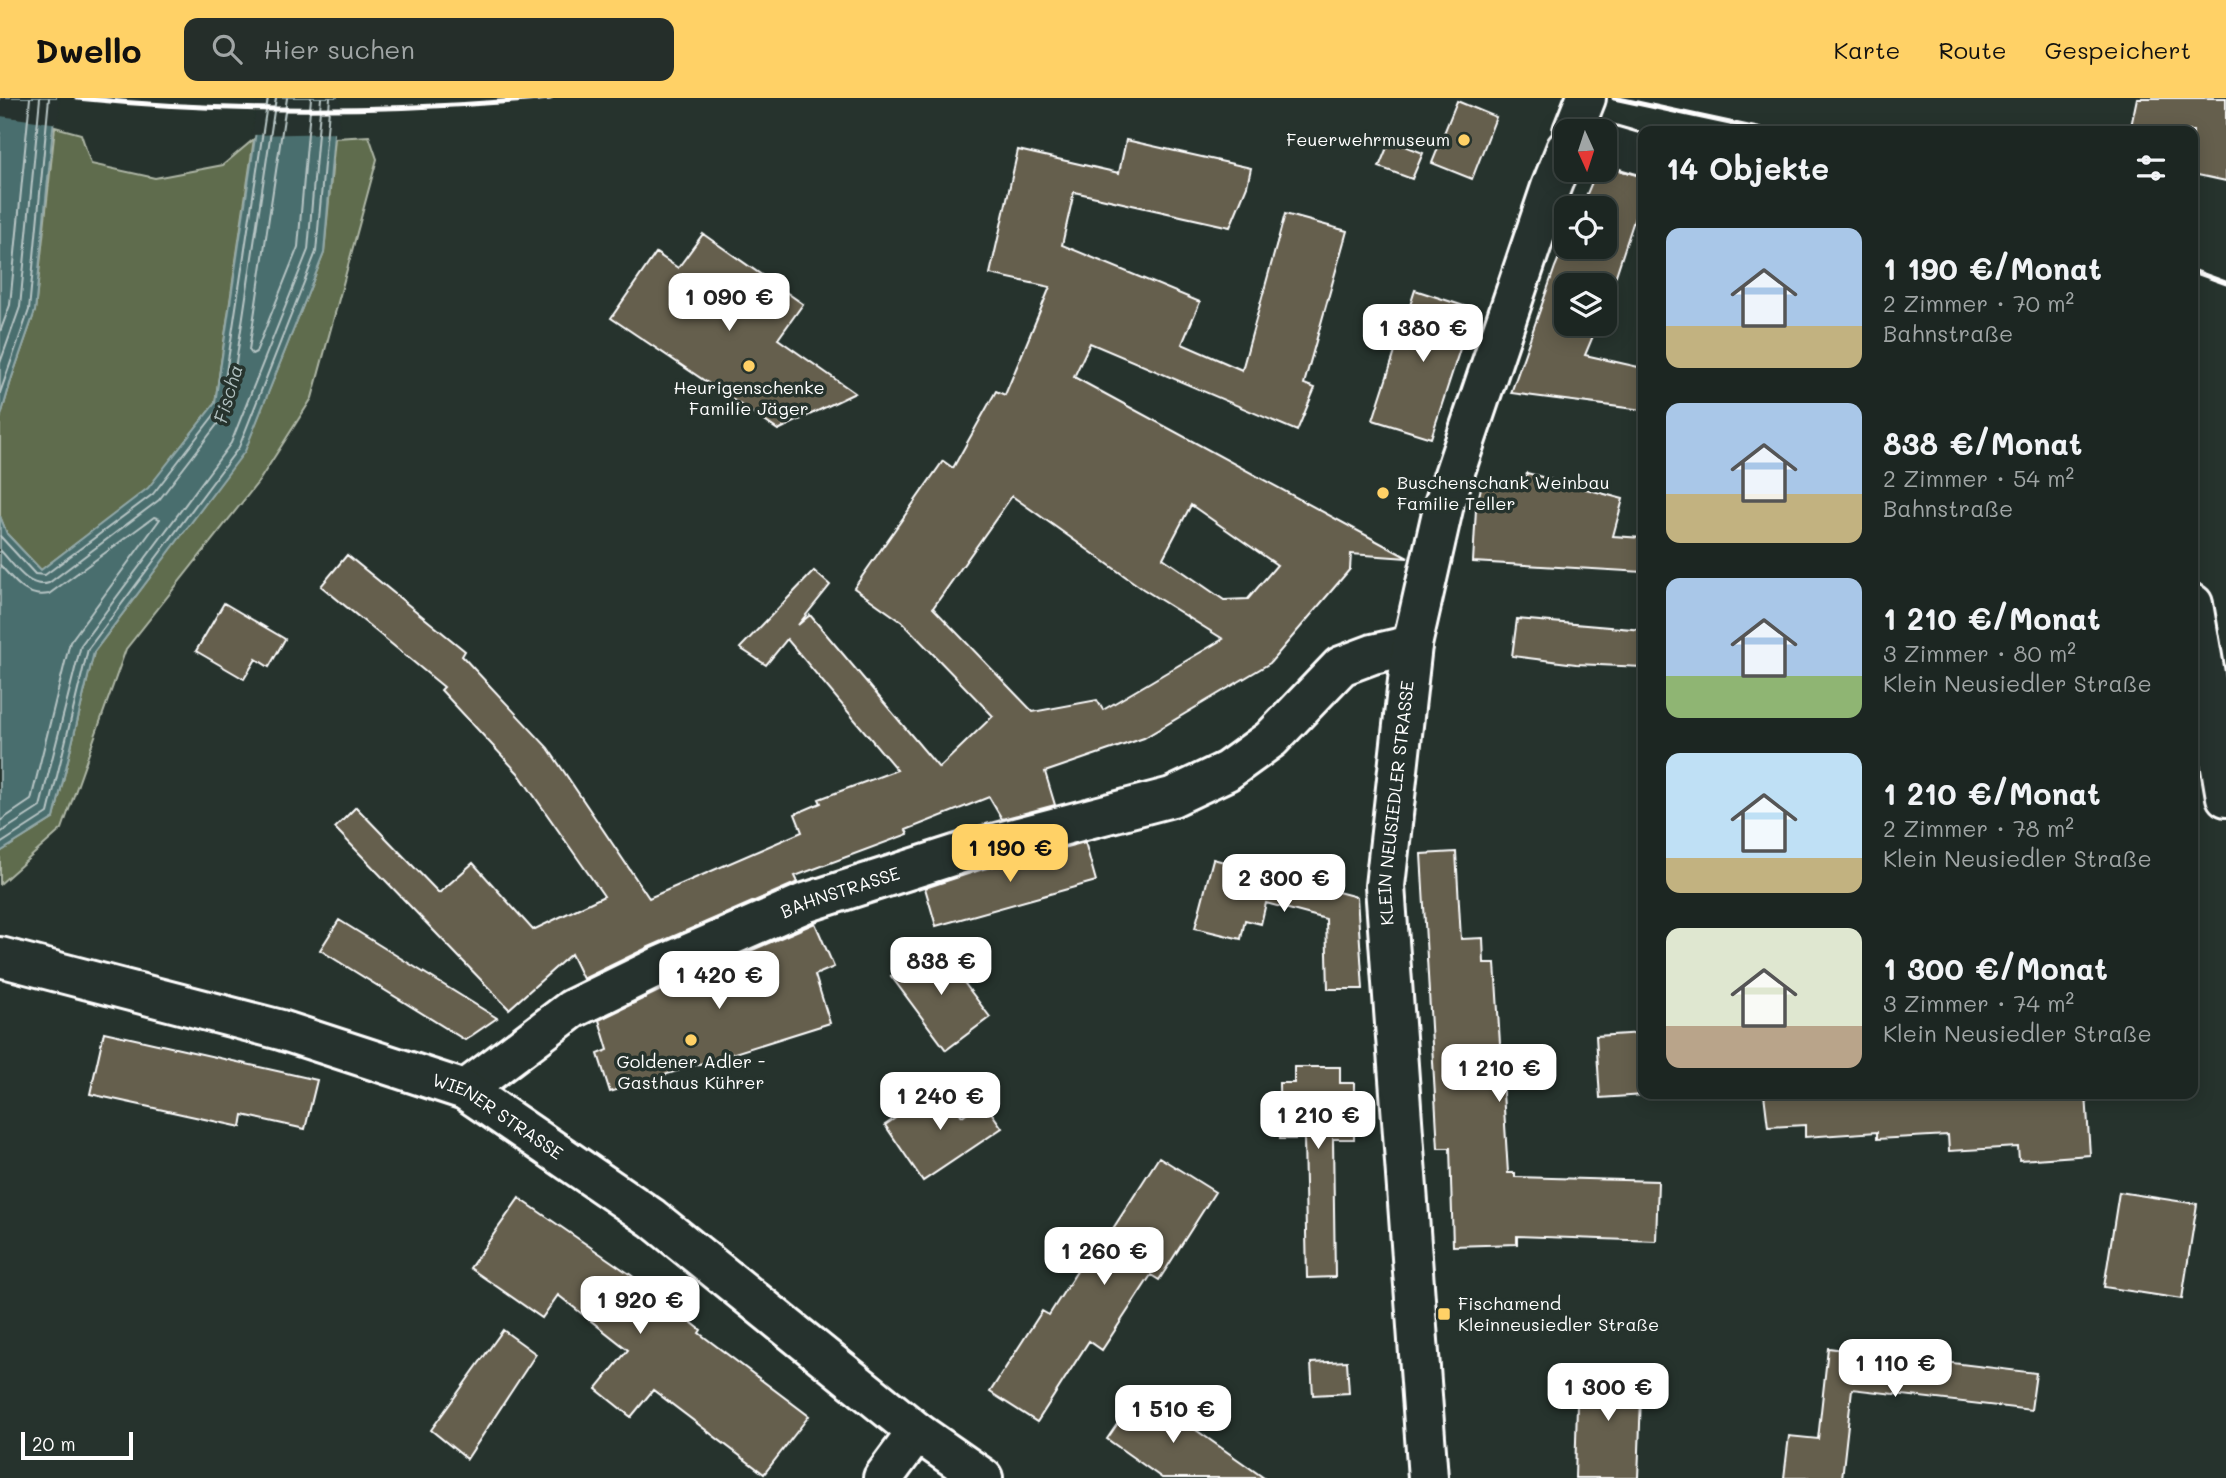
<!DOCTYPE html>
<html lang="de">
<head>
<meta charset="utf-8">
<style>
	:root { --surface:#1c2622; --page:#252e2a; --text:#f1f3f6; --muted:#a0a5a5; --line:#3a4340; --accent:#ffd166 }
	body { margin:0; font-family:Mali,sans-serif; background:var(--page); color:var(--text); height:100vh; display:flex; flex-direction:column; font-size:26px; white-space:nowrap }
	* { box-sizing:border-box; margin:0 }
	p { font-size:23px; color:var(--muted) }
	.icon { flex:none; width:38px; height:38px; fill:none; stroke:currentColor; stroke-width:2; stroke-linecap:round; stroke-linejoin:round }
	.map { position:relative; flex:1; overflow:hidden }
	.details { position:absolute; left:1638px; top:28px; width:560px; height:973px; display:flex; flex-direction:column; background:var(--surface); border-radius:14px; box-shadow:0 4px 18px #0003,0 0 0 2px var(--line) }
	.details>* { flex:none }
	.needle { width:46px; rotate:177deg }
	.tools { position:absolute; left:1554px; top:21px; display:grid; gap:14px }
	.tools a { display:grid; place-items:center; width:63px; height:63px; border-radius:14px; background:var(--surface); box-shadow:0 4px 18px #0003,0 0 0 2px var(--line); font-size:35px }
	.scale { position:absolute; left:21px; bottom:18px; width:112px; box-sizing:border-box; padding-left:7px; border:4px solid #fff; border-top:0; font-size:19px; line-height:24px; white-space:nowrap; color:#fff; -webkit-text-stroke:5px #26332d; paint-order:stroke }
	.price { position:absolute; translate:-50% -60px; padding:0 16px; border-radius:14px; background:#fff; color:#222; font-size:23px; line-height:46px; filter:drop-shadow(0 2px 4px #0008) }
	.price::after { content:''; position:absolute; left:50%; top:42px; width:21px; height:16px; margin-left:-10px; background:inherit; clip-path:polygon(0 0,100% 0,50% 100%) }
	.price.selected { background:var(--accent); color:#111 }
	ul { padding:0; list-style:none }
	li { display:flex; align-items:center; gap:21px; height:175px; padding:0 28px }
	li span { display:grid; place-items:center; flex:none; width:196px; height:140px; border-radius:14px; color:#555 }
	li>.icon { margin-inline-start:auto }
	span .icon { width:84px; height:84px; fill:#fffc; stroke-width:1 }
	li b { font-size:30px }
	h2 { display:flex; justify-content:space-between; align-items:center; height:84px; padding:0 28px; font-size:30px }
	header { display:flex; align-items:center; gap:42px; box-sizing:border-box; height:98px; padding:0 35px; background:var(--accent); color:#111 }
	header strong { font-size:33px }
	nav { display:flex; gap:38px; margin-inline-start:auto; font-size:24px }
	.search { width:490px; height:63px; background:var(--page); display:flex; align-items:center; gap:18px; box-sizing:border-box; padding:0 24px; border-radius:14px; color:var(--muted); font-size:26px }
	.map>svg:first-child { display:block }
	.green { fill:#5e6c4e; stroke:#aeb6a6; stroke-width:2 }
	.water { fill:#4a6e6e; stroke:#92a8a8; stroke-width:2 }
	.pier { fill:#26332d }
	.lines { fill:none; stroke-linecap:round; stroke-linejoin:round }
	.shore { stroke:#b7c5c5; stroke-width:2 }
	.building { fill:#655e4e; stroke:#fff; stroke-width:2; fill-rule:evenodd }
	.minor-casing { stroke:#fff; stroke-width:44 }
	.tertiary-casing { stroke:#fff; stroke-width:44 }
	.secondary-casing { stroke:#fff; stroke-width:44 }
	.primary-casing { stroke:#fff; stroke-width:44 }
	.minor { stroke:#26332d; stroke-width:38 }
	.tertiary { stroke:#26332d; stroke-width:38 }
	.secondary { stroke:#26332d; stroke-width:38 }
	.primary { stroke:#26332d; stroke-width:38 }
	.rail { stroke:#fff; stroke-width:5 }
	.poi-dot { fill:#ffd166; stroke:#26332d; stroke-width:2.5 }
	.labels { text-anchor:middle; stroke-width:7; stroke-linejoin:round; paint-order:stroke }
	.poi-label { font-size:18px; fill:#fff; stroke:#26332d }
	.street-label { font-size:18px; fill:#fff; stroke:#26332d }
	.water-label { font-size:19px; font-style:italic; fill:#aebebe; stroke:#26332d }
</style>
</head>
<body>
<header>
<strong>Dwello</strong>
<div class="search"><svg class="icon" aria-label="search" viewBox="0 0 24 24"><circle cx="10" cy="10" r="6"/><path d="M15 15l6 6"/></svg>Hier suchen</div>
<nav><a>Karte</a><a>Route</a><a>Gespeichert</a></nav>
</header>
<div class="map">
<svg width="2226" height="1380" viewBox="0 0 2226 1380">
	<rect width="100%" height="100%" fill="#26332d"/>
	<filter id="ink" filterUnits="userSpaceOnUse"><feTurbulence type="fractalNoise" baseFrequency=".0143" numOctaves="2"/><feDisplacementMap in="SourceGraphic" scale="14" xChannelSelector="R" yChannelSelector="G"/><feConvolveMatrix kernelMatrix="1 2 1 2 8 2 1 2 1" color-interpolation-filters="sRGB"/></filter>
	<g filter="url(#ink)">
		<path class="green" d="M55 29 81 36 91 66 155 80 223 67 254 41 215 305 148 391 41 472 7 436 0 418V321L12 279 35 213Z
			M369 38 377 61 312 300 259 383 126 551 62 731 0 786V754L54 720 94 554 245 352 324 155 335 40Z"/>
		<path class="water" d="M0 0H56L35 213 12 279 0 321Z
			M261 0H337L324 155 245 353 94 554 54 720 0 754V418L7 436 41 472 148 390 215 305Z"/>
		<path class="pier" d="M0 0H60L59 26 0 18Z
			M258 0H341L339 35 251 37Z"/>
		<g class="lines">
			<path class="shore" d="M287 0 249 252 252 256 256 254 298 149 311 0
				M0 234 10 207 30 0
				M0 265 20 209 40 0
				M0 295 29 212 49 0
				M0 438 35 476 45 477 153 396 221 308 268 0
				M0 452C13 465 28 492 49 485L159 402 229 311 276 0
				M0 467C14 482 26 501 49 496L154 419 160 421 70 544 31 702 0 723
				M0 735 40 709 81 547 231 345 308 152 321 0
				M0 746 48 715 88 551 239 349 316 154 330 0"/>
		</g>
		<path class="building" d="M2137 0H2226V83L2193 76V33H2130Z
			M1457 3 1496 19 1472 81 1432 65Z
			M1126 42 1251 70 1247 88 1230 129 1074 94 1062 147 1200 204 1182 246 1242 272 1285 116 1347 133 1304 286 1315 290 1297 333 1090 245 1074 279 1408 460 1351 456 1350 471 1270 565 1144 640 1045 674 1055 707 1002 721 989 699 906 732 908 736 795 778 798 784 649 849 583 881 571 856 509 911 335 730 356 709 439 795 473 765 533 832 604 798 518 675 441 592 444 589 321 488 347 457 465 553 462 558 548 650 649 800 802 734 795 716 821 705 819 701 897 672 787 541 766 567 740 550 814 473 830 487 798 527 810 517 939 670 993 618 902 524 854 490 943 363 953 370 996 293 1005 297 1050 189 990 176 1018 52 1119 75ZM1012 398 1143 491 1223 541 1103 612 1097 602 1033 614 933 510ZM1191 407 1277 467 1248 501 1224 502 1163 460Z
			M1390 42 1423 55 1412 81 1379 69Z
			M1605 69 1643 78V118L1636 116 1605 211V187H1566V226H1598L1585 257 1643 270V312L1511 295 1555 169 1566 143V149H1605V110H1581L1597 72H1605Z
			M703 136 803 206 778 241 855 295 778 332 611 220 656 155 678 170Z
			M1415 192 1473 211 1431 340 1373 322Z
			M1527 375 1623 401 1613 438 1643 440V474L1473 464 1476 411 1483 381 1524 386Z
			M224 505 285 541 269 569 256 561 244 581 196 553Z
			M1517 521 1643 532V569L1576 566 1512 558Z
			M1085 744 1096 783 936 828 925 790 983 771Z
			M1456 754 1461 841 1483 840 1484 865H1495L1508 1075H1515V1079L1658 1083 1656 1143 1517 1138V1146L1453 1148 1450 1050H1438L1421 756Z
			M1213 761 1357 799 1363 891H1328L1326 821 1266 805 1261 826 1245 822 1241 841 1195 830Z
			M339 822 497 920 465 942 320 852Z
			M815 825 834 869 815 877 830 925 610 994 598 956 608 952 599 922 667 889Z
			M935 846 990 919 946 952 891 878Z
			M104 934 317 982 305 1031 243 1017 241 1029 90 996Z
			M1643 935V997L1600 1000 1596 938Z
			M1294 969H1340V985H1354V1041H1333L1335 1179 1307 1180 1304 1041H1280L1279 985H1294Z
			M942 989 962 1018 983 1003 1002 1030 923 1083 885 1027Z
			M1764 996H2086L2090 1057 2019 1062 2018 1049 1949 1053 1948 1037 1877 1041V1034L1805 1039V1027L1768 1029Z
			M1159 1059 1215 1094 1159 1182 1151 1177 1102 1252 1089 1243 1037 1324 990 1294 1042 1213 1049 1217 1097 1142 1103 1146Z
			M2119 1094 2197 1106 2182 1201 2104 1189Z
			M519 1100 631 1177 701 1232 699 1235 809 1318 764 1376 653 1292 631 1319 596 1291 628 1252 558 1197 542 1220 470 1170Z
			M503 1232 536 1256 467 1361 431 1332Z
			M1828 1250 2036 1275 2031 1312 1852 1291 1842 1380H1784L1789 1338 1818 1341Z
			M1347 1263 1349 1295 1313 1297 1311 1265Z
			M1578 1270 1642 1272 1638 1380H1575Z
			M1140 1293 1196 1332 1264 1380H1162L1155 1375 1107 1341Z"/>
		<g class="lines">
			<defs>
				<path id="minor" d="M1605 46 1643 57
					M2193 506 2226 699
					M883 1380 917 1334"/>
				<g id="tertiary">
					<path id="s1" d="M465 992 572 911 658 869 805 805 977 750 1172 699 1227 673 1271 641 1341 568 1373 556 1412 547"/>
				</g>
				<g id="secondary">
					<path d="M1573 33 1586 0"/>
					<path id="s2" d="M1428 1380 1385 788 1412 547 1444 406 1551 89 1566 51"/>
				</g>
				<g id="primary">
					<path id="s3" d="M0 859 281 932 465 992 652 1120 917 1334 983 1380"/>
				</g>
			</defs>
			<use href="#minor" class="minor-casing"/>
			<use href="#tertiary" class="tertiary-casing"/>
			<use href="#secondary" class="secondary-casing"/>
			<use href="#primary" class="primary-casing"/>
			<use href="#minor" class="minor"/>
			<use href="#tertiary" class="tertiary"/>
			<use href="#secondary" class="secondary"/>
			<use href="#primary" class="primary"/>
			<path class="rail" d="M77 0C234 16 393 14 550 0
				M1614 0 1767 33
				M2193 173 2226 185"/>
		</g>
	</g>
	<g class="poi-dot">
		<circle cx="1464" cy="42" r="7"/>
		<circle cx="749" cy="268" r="7"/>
		<circle cx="1383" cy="395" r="7"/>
		<circle cx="691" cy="942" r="7"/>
		<rect x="1437" y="1209" width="14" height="14" rx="3.5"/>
	</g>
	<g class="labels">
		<g class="poi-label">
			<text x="1450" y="48" text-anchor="end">Feuerwehrmuseum</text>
			<text x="749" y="296">Heurigenschenke<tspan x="749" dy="21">Familie Jäger</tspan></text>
			<text x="1397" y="391" text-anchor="start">Buschenschank Weinbau<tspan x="1397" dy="21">Familie Teller</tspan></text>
			<text x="691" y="970">Goldener Adler -<tspan x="691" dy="21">Gasthaus Kührer</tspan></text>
			<text x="1458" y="1212" text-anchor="start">Fischamend<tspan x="1458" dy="21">Kleinneusiedler Straße</tspan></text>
		</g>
		<g class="street-label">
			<text dy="6" stroke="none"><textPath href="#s2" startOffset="677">KLEIN NEUSIEDLER STRASSE</textPath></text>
			<text dy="6" stroke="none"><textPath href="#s1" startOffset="427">BAHNSTRASSE</textPath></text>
			<text dy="6" stroke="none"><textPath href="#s3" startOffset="525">WIENER STRASSE</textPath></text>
		</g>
		<g class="water-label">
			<text transform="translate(228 296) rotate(-74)" y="7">Fischa</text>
		</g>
	</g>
</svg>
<div class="tools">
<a><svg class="needle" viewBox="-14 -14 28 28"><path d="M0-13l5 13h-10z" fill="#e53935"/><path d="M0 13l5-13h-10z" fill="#a0a5a5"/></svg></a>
<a><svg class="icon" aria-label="locate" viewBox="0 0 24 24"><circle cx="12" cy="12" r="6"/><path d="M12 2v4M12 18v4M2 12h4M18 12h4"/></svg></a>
<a><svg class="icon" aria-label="layers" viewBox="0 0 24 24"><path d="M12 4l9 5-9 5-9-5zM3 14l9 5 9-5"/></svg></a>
</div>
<div class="scale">20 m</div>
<b class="price" style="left:729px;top:235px">1 090 €</b>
<b class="price" style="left:1423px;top:266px">1 380 €</b>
<b class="price selected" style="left:1010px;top:786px">1 190 €</b>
<b class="price" style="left:1284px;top:816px">2 300 €</b>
<b class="price" style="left:941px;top:899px">838 €</b>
<b class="price" style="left:719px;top:913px">1 420 €</b>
<b class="price" style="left:1499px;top:1006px">1 210 €</b>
<b class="price" style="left:940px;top:1034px">1 240 €</b>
<b class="price" style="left:1318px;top:1053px">1 210 €</b>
<b class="price" style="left:1104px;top:1189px">1 260 €</b>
<b class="price" style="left:640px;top:1238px">1 920 €</b>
<b class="price" style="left:1895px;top:1301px">1 110 €</b>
<b class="price" style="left:1608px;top:1325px">1 300 €</b>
<b class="price" style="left:1173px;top:1347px">1 510 €</b>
<section class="details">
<h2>14 Objekte<svg class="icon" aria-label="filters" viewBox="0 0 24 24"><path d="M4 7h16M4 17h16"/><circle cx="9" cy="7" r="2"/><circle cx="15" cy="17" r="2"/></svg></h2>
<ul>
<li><span style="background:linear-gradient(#a9c7e8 70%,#c2b280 0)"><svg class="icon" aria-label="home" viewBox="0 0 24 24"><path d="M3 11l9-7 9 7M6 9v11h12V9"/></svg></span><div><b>1 190 €/Monat</b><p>2 Zimmer · 70 m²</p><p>Bahnstraße</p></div></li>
<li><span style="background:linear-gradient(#a9c7e8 65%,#c2b280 0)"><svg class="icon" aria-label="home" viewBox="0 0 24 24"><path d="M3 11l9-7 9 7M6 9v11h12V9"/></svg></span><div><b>838 €/Monat</b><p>2 Zimmer · 54 m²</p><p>Bahnstraße</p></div></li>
<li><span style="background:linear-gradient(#a9c7e8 70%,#8fb573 0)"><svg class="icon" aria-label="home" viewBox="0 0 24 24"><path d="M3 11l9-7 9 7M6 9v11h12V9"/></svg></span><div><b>1 210 €/Monat</b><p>3 Zimmer · 80 m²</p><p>Klein Neusiedler Straße</p></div></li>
<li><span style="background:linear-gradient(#bfe0f5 75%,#c2b280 0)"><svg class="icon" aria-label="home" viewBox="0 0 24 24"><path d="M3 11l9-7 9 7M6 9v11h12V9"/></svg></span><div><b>1 210 €/Monat</b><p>2 Zimmer · 78 m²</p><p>Klein Neusiedler Straße</p></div></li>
<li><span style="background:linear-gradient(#dfe7d0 70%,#b9a48a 0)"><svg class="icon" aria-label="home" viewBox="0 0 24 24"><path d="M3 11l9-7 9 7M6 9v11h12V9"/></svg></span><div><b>1 300 €/Monat</b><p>3 Zimmer · 74 m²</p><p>Klein Neusiedler Straße</p></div></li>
</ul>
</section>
</div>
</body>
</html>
